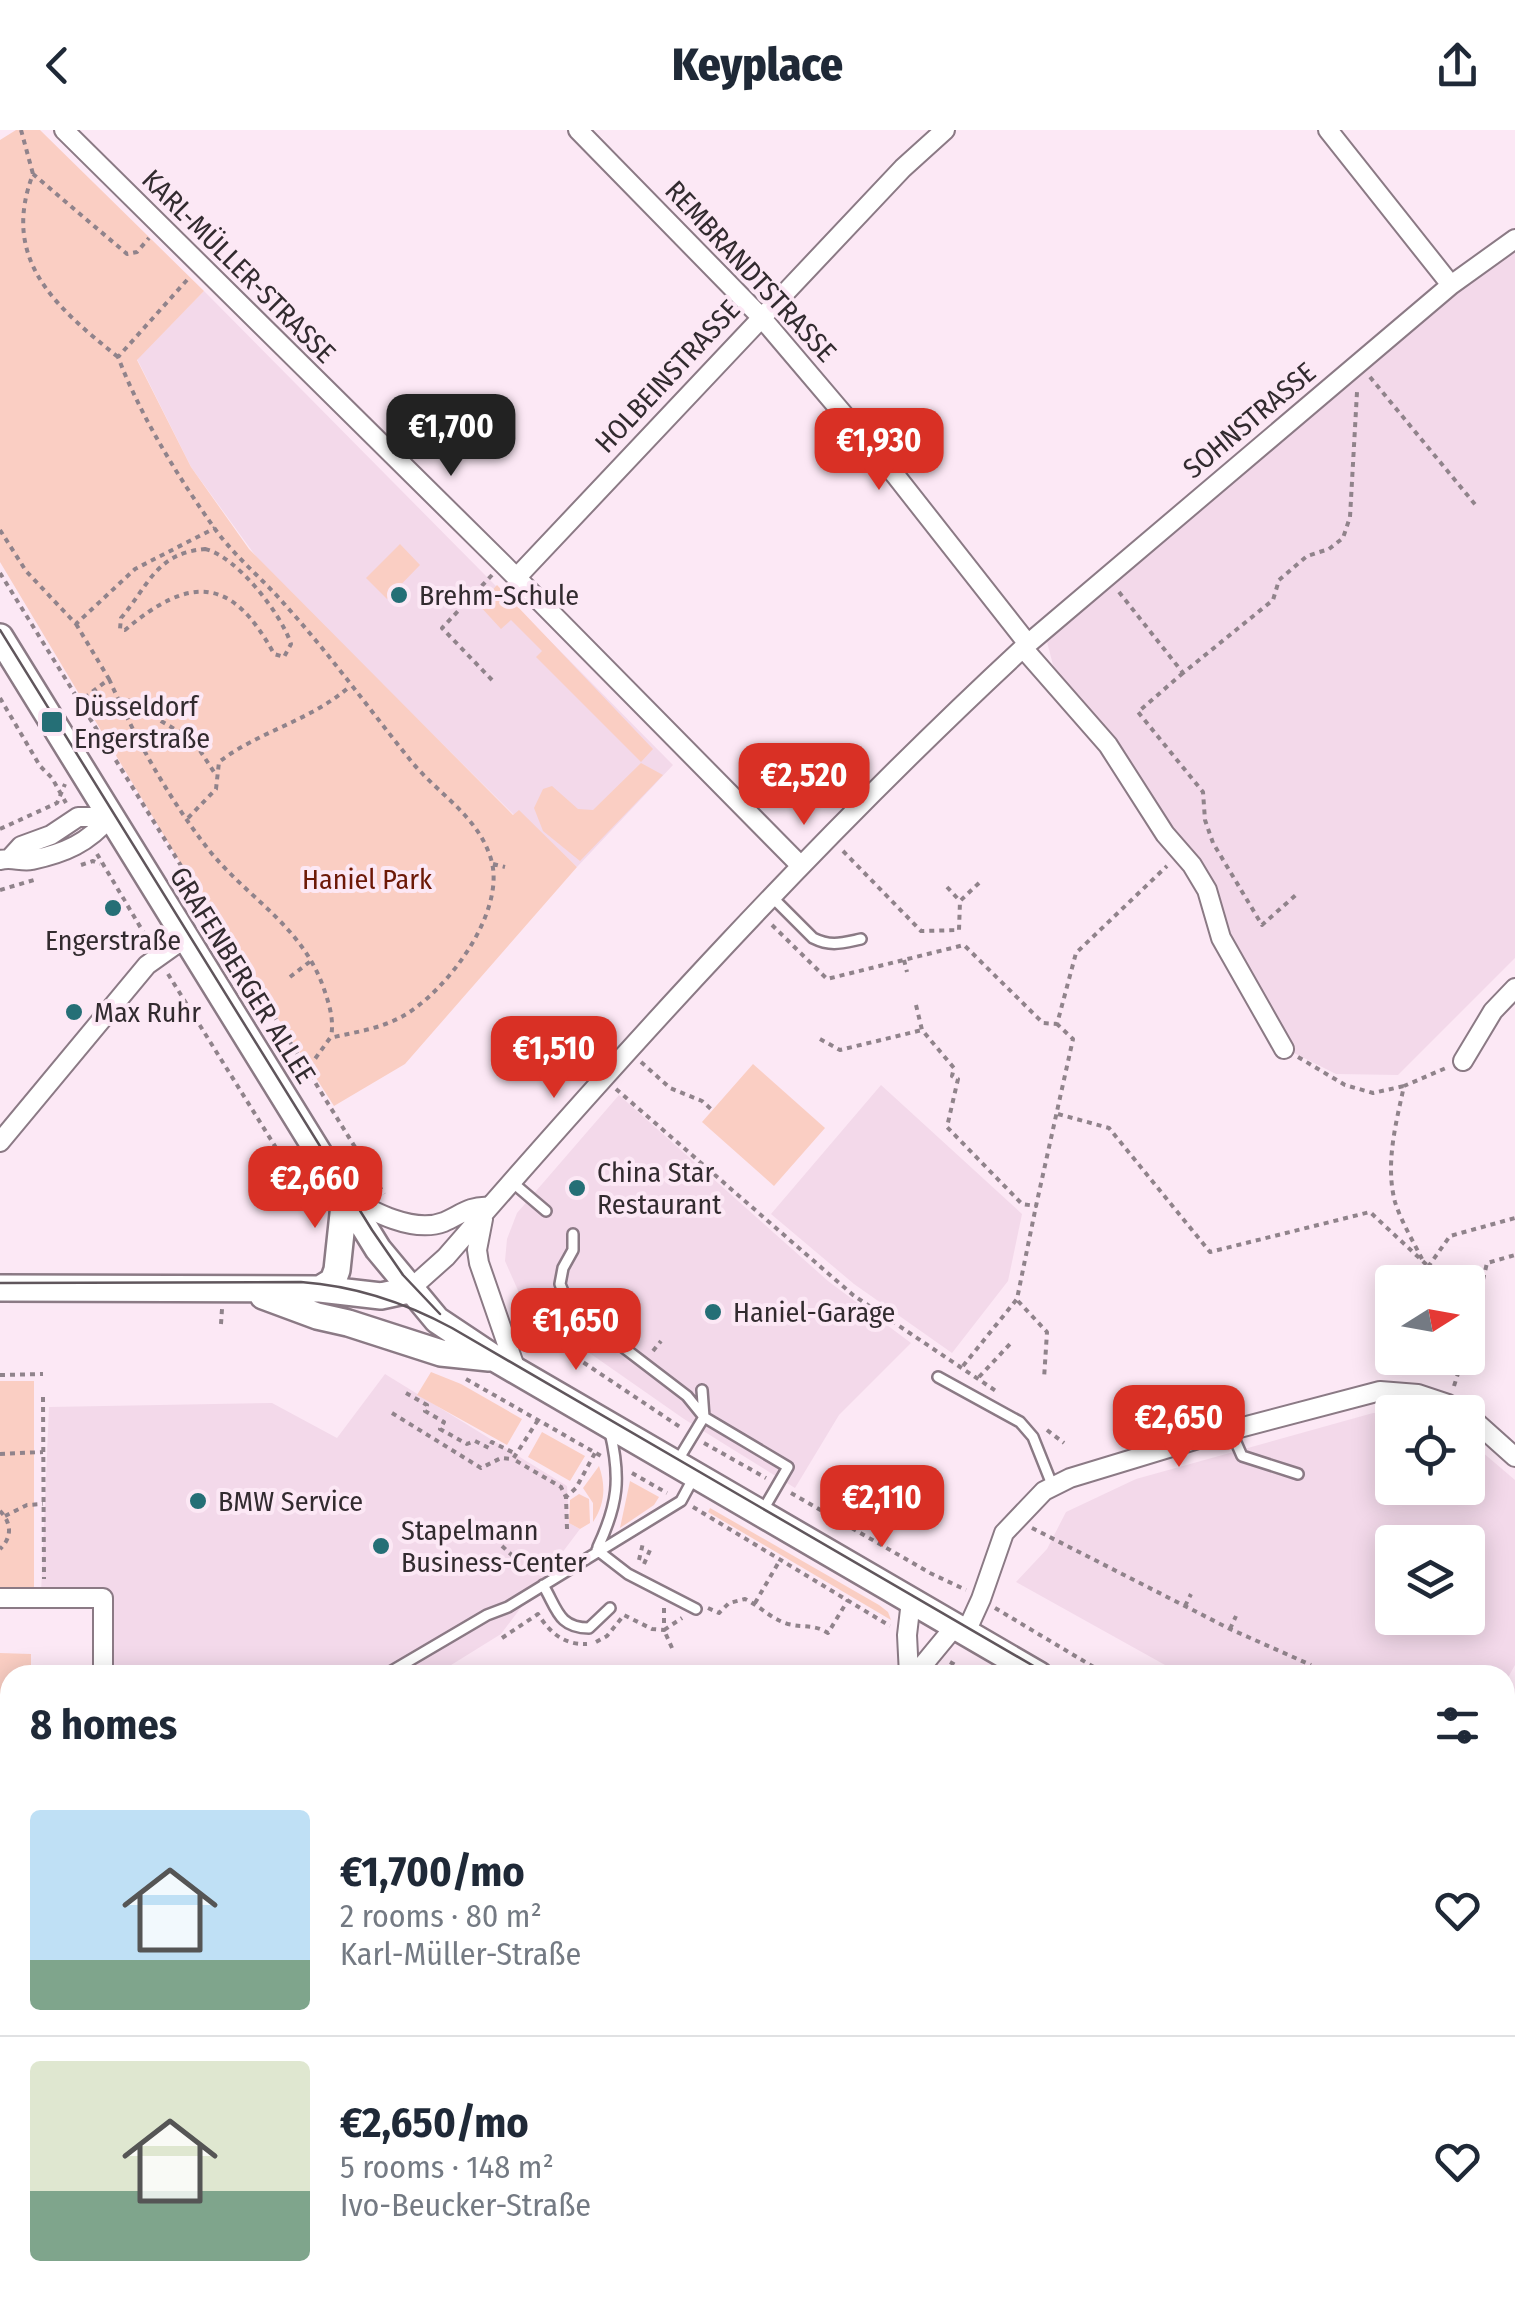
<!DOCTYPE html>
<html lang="en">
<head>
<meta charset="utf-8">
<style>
	:root { --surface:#fff; --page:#f2f2f3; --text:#1f2937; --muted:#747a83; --line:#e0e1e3; --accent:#d93025 }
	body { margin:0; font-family:"Fira Sans Condensed",sans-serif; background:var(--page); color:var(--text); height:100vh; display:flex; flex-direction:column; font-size:38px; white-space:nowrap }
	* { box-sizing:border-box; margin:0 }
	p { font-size:32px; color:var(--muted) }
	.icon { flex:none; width:55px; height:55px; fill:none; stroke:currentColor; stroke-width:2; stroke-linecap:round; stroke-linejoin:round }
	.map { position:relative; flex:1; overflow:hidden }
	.panel { position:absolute; left:0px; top:1535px; width:1515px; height:642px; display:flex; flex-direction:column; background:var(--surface); border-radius:30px 30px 0 0; box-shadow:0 5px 25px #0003 }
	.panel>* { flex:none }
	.needle { width:65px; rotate:79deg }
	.buttons { position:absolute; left:1375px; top:1135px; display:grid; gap:20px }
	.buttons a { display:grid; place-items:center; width:110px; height:110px; border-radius:10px; background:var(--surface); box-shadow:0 5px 25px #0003; font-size:50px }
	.price { position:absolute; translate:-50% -85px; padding:0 22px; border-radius:20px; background:var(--accent); color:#fff; font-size:32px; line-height:65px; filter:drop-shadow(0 2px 5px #0008) }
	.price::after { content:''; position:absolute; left:50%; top:60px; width:30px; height:22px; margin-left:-15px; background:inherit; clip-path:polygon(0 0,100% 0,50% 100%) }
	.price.current { background:#222; color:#fff }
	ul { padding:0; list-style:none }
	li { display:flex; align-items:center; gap:30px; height:250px; padding:0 30px }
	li+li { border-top:2px solid var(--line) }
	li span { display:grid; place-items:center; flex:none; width:280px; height:200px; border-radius:10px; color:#555 }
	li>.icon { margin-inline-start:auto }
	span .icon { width:120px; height:120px; fill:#fffc; stroke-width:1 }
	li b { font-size:42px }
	h2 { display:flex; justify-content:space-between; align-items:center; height:120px; padding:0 30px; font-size:42px }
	header { display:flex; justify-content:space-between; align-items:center; height:130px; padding:0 30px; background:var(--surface); font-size:45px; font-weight:800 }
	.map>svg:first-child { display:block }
	.built { fill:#f3d9ea; fill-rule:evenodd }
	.green { fill:#facec3 }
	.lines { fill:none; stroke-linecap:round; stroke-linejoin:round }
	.lane-casing { stroke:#8b7a85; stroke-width:14 }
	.street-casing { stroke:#8b7a85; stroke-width:22 }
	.secondary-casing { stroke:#8b7a85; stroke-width:30 }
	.path { stroke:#90838b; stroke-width:4; stroke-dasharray:5 5; stroke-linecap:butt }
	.lane { stroke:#fff; stroke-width:9 }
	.street { stroke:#fff; stroke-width:18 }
	.secondary { stroke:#fff; stroke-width:25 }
	.tram { stroke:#60565c; stroke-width:2.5 }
	.poi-dot { fill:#256f76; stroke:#fce8f5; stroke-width:4 }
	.labels { text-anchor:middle; stroke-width:8; stroke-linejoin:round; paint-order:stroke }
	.street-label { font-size:28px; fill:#322b2f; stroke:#fce8f5 }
	.poi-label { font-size:28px; fill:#322b2f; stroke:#fce8f5; text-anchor:start }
	.park-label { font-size:28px; fill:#6c1806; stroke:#fce8f5 }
</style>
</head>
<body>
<header><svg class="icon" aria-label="back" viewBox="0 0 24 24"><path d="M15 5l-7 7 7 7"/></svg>Keyplace<svg class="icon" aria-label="share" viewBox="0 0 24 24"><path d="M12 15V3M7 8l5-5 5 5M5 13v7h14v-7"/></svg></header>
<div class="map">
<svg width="1515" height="2176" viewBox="0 0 1515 2176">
	<rect width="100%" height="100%" fill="#fce8f5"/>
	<path class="built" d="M1515 114V828L1398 945 1336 944 1292 922 1174 710 1053 535 1046 508 1457 159Z
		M204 161 673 635 577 737 519 681 514 685 263 436 191 337 137 229Z
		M881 955 1022 1084 1008 1151 952 1223 854 1154 771 1084Z
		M619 965 828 1151 911 1213 839 1285 795 1358 684 1289 558 1201 520 1165 505 1131 507 1109 517 1083Z
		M385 1244 567 1356 569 1393 580 1399 501 1504 435 1545H106L105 1463H41L49 1277 272 1273 337 1308Z
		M1373 1283H1392V1358H1468V1310L1515 1350V1535L1505 1553V1545H1183L1016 1452 1047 1419 1066 1382 1136 1349ZM1392 1412H1468V1488H1392Z
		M10 1582V1995H0V1583Z
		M1505 1817 1515 1821V1948L1505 1949Z
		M1515 2037V2176H628L680 2168H1505V2038Z"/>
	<path class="green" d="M16 0H40L204 161 137 230 191 337 249 419 513 685 519 680 577 737 405 934 334 976 208 779 0 432V10Z
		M400 414 420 435 387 469 366 448Z
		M497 455 653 619 641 632 536 527 542 521 511 490 501 499 479 475Z
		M641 633 663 645 580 731 543 701 534 678 543 659 552 656 578 679 593 680Z
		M753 934 825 998 774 1056 702 992Z
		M431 1242 461 1254 522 1289 507 1315 417 1265Z
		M0 1251H34V1463L0 1460Z
		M542 1302 585 1326 570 1351 528 1327Z
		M599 1336C606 1356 605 1374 593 1392V1373L583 1358Z
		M630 1351 659 1367 654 1375 620 1398Z
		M579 1364 589 1369 590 1393 580 1399 569 1393 570 1370Z
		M710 1378 879 1475 888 1482 891 1490 708 1382Z
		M0 1523 31 1524V1545H10V1571H0Z
		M1515 1940V1981L1505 1982V1941Z
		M0 1995H10V2044L0 2036Z
		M0 2076 10 2084V2168H120L132 2176H0Z"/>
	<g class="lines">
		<defs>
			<path id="lane" d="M772 767 813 808C831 817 842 813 861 809
				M512 1052 546 1081
				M573 1104V1120L563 1138 560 1154 564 1164 602 1201 687 1266 704 1287 788 1337 763 1380
				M602 1201 618 1197
				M938 1247 1020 1292 1033 1307 1053 1357
				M1231 1301 1242 1326 1298 1344
				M678 1330 704 1287 702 1260
				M598 1417C618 1374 621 1348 610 1302
				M597 1420 628 1444 696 1479
				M543 1455C557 1478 558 1498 589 1498L610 1478
				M385 1545 487 1485 508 1477 681 1371 694 1347
				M1505 1653 1515 1657
				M0 1968 10 1967
				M1188 2168 1189 2172"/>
			<path id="street" d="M64 0 503 434 801 736
				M578 0 761 187 896 346 1028 514
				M1328 0 1451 155
				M517 447 903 38 945 0
				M1023 518 1108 615 1165 704 1192 735 1207 760 1221 808 1284 919
				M11 727 21 716 51 705 78 687H110
				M0 730C12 727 21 732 32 730 65 723 88 713 110 687
				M1463 931 1493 881 1515 858
				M0 1012 147 835 185 808
				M345 1066C372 1081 413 1104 444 1092 460 1085 471 1075 489 1077
				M483 1089 477 1120 479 1133 516 1240
				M409 1160 446 1127C629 916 818 708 1023 518L1451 155 1515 109
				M1468 1285 1515 1327
				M0 1468H103V1545
				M966 1502 981 1469 1004 1403 1044 1361 1070 1348 1205 1307 1380 1261 1418 1264 1448 1274 1464 1282
				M909 1545 907 1505 911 1471
				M919 1545 923 1535 956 1495
				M0 1583H10
				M1505 1626 1515 1603
				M0 1901 10 1898
				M1505 2006 1515 2004
				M0 2057 10 2065
				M145 2168 170 2176
				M701 2168 704 2176
				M327 2176 591 2168"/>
			<path id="secondary" d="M0 507 378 1119 437 1190 494 1228 1039 1545
				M0 1158 320 1159 381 1166 409 1160
				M320 1159 333 1151 337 1140 345 1065
				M263 1166 317 1186 348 1193 441 1223 489 1228
				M1505 1717 1515 1721
				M1505 1780 1515 1783"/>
		</defs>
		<use href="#lane" class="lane-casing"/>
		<use href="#street" class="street-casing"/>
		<use href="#secondary" class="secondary-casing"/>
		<path class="path" d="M21 0 33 44
			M187 150 118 227C141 287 178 347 215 399 236 428 264 450 287 477 331 526 370 580 411 631 439 665 478 686 491 729 507 782 446 862 403 886 380 899 355 902 330 908L307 940
			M118 227C56 177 0 130 33 44L127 124 137 122 149 108
			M1370 247 1478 378
			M0 400 26 441 76 494 135 439 215 398
			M205 419C236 426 281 483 291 514L284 527 274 524C232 446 190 445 125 500L120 499 121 488C149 455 156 423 205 419Z
			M0 443 384 1064
			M1119 462 1183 543 1273 470 1279 450 1307 426 1329 419 1343 408 1350 387 1357 262
			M76 494 109 549 79 572
			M1183 543 1138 582 1203 662 1205 690 1213 713 1262 795 1297 764
			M109 549C135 607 166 664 205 715 245 768 303 794 325 862 330 877 334 891 331 907
			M492 550 442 498 492 445
			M0 568 40 636 52 648 66 673
			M118 569 138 572 161 591 193 610 216 645
			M188 688 216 659 219 632C259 601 313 590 350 556
			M0 699 57 673 65 654
			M843 721 921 801 959 800 960 771 980 752
			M97 724 148 810
			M493 734 505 737
			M81 735 93 731 100 734
			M947 757 960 771
			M0 760 34 750
			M772 795 827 849 964 815 1043 893 1057 894 1076 823 1167 736
			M904 830 907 842
			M168 844 319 1087
			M290 847 312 830
			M916 875 922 900 954 938 952 946 958 949 947 997 1022 1074 1036 1076 1073 909 1057 894
			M820 909 840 920 922 900
			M1298 927 1345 955 1373 963 1404 956
			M641 932 670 958 702 971 712 980
			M616 959 853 1165 996 1261
			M1058 984 1109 998 1210 1122 1370 1082 1445 1152
			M1422 1129C1413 1111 1401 1091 1395 1072 1385 1034 1396 993 1404 956L1446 938
			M1428 1137 1450 1106 1515 1088
			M1018 1171 1047 1202 1044 1249
			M515 1174 547 1160
			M517 1188 680 1297
			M221 1194 222 1179
			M1468 1195V1214
			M1469 1208 1487 1133 1515 1125
			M653 1221 661 1211
			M963 1236 1017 1169 1036 1076
			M0 1245 43 1244
			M979 1247 1010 1214
			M466 1249 601 1326
			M1454 1256 1463 1228
			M406 1263 427 1275 425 1281 444 1292 440 1299 467 1314 475 1311 489 1318 492 1312 516 1324
			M43 1267 44 1449
			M392 1283 481 1338 501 1328 513 1329
			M538 1290 513 1329 561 1357 566 1367
			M1047 1300 1064 1313
			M704 1313 766 1348
			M0 1324 43 1322
			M632 1343 667 1363
			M791 1363 930 1443 966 1460
			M693 1377 890 1496
			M0 1381C12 1393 12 1408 0 1419
			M5 1386 27 1375 43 1374
			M1032 1398 1230 1499 1311 1535
			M567 1399 566 1367 576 1358 595 1323
			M502 1416 517 1430
			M481 1430 491 1446
			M639 1430 643 1413
			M644 1434 650 1420
			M755 1473 780 1430
			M1185 1476 1191 1464
			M708 1478 719 1483 729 1473 745 1469C760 1476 771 1489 788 1494 804 1498 814 1494 828 1503L848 1470
			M995 1478 1107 1545
			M1230 1499 1236 1486
			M502 1508 538 1484C550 1503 564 1515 587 1514
			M596 1512 607 1506 624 1485 652 1499 664 1500V1477
			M672 1518 664 1500 682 1488
			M950 1532 973 1545
			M1505 1681 1515 1687
			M0 1781 10 1778
			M0 1799 10 1833
			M1505 1805 1515 1809
			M0 1990H10
			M0 2007 10 2010
			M0 2157 10 2134"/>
		<use href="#lane" class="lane"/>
		<use href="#street" class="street"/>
		<use href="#secondary" class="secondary"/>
		<path class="tram" d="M0 500 372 1100 403 1145 440 1184
			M0 1153 301 1152C356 1156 404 1172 452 1198L1049 1545
			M1505 1743 1515 1747"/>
	</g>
	<g class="poi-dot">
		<circle cx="399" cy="465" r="10"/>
		<rect x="40" y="580" width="24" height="24" rx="5"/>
		<circle cx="113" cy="778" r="10"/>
		<circle cx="74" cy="882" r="10"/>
		<circle cx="577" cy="1058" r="10"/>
		<circle cx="713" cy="1182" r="10"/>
		<circle cx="198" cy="1371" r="10"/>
		<circle cx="381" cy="1416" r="10"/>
	</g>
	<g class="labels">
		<g class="street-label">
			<text transform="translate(239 136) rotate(45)" y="10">KARL-MÜLLER-STRASSE</text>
			<text transform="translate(751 141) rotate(47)" y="10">REMBRANDTSTRASSE</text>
			<text transform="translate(667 246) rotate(-47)" y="10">HOLBEINSTRASSE</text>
			<text transform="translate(1249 290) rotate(-40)" y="10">SOHNSTRASSE</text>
			<text transform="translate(243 845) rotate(58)" y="10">GRAFENBERGER ALLEE</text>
		</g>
		<g class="poi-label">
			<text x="419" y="475">Brehm-Schule</text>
			<text x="74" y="586">Düsseldorf<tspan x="74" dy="32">Engerstraße</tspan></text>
			<text x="113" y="820" text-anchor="middle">Engerstraße</text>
			<text x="94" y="892">Max Ruhr</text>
			<text x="597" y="1052">China Star<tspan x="597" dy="32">Restaurant</tspan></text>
			<text x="733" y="1192">Haniel-Garage</text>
			<text x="218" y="1381">BMW Service</text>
			<text x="401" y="1410">Stapelmann<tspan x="401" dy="32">Business-Center</tspan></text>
		</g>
		<g class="park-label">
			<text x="367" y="759">Haniel Park</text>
		</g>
	</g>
</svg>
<div class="buttons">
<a><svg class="needle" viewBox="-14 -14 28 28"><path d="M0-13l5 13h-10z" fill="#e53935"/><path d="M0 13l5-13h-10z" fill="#747a83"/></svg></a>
<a><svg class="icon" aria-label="locate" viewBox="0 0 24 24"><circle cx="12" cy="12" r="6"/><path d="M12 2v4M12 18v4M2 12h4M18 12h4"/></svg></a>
<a><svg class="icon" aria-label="layers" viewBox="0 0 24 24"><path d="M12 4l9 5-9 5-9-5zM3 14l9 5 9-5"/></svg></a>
</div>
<b class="price current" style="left:451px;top:349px">€1,700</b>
<b class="price" style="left:879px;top:363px">€1,930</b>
<b class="price" style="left:804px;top:698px">€2,520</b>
<b class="price" style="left:554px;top:971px">€1,510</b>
<b class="price" style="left:315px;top:1101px">€2,660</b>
<b class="price" style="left:576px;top:1243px">€1,650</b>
<b class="price" style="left:1179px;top:1340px">€2,650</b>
<b class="price" style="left:882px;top:1420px">€2,110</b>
<section class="panel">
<h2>8 homes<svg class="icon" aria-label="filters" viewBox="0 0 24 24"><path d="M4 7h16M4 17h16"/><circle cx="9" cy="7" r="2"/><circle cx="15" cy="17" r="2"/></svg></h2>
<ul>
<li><span style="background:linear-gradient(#bfe0f5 75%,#7fa58c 0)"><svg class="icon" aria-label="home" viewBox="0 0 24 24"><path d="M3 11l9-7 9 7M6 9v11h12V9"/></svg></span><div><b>€1,700/mo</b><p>2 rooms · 80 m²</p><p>Karl-Müller-Straße</p></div><svg class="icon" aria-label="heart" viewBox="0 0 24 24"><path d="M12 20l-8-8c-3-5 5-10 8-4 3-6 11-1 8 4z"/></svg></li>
<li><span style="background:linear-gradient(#dfe7d0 65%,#7fa58c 0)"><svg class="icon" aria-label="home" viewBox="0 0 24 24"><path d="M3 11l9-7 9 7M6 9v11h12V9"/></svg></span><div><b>€2,650/mo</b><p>5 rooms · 148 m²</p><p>Ivo-Beucker-Straße</p></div><svg class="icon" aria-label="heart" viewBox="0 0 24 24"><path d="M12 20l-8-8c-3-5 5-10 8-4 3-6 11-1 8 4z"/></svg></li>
</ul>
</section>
</div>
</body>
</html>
